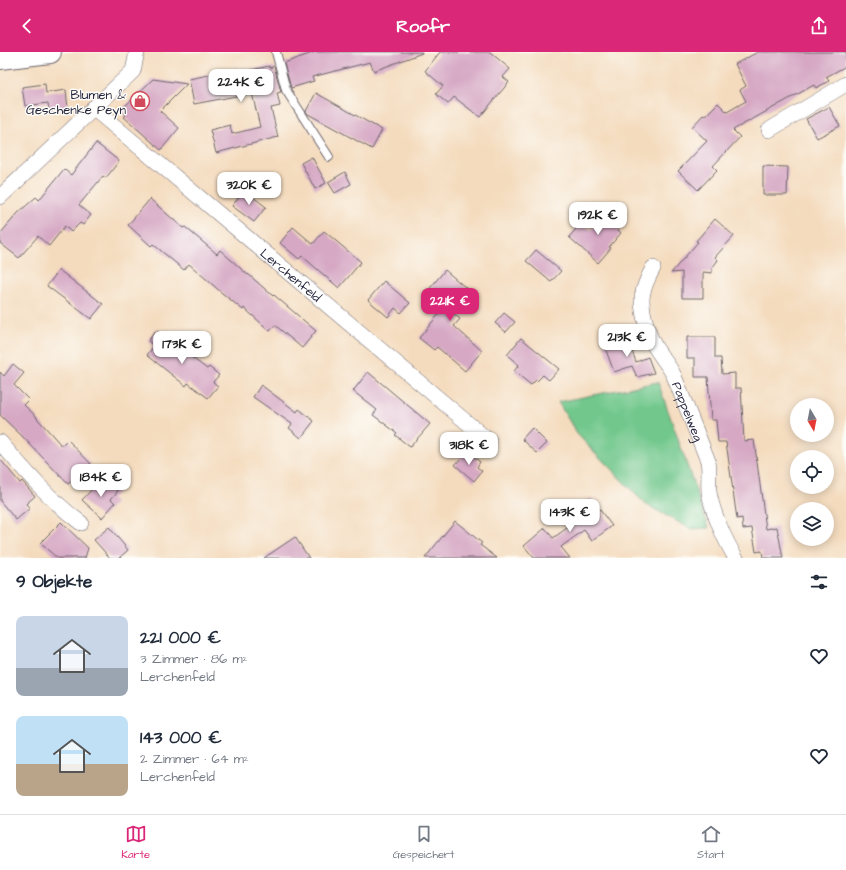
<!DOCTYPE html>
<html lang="de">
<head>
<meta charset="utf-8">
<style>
	:root { --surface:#fff; --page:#f6f6f7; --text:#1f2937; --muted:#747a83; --line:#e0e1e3; --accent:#db2777 }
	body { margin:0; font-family:"Architects Daughter",sans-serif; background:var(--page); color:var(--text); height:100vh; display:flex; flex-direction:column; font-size:15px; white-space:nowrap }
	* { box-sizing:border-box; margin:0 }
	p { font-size:13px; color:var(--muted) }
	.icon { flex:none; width:22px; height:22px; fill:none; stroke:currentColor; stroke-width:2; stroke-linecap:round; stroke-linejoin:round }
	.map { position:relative; height:506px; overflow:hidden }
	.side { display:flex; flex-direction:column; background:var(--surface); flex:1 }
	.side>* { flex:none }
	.needle { width:26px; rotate:170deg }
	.buttons { position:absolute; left:790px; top:346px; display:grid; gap:8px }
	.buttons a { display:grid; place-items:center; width:44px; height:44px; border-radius:50%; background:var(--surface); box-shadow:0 2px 10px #0003; font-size:20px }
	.price { position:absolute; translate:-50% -34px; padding:0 9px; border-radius:8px; background:#fff; color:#222; font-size:13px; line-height:26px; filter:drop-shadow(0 1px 2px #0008) }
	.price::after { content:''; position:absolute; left:50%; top:24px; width:12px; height:9px; margin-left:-6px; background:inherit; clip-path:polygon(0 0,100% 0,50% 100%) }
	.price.current { background:var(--accent); color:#fff }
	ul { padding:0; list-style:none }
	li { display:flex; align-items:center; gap:12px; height:100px; padding:0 16px }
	li span { display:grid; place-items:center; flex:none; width:112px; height:80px; border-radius:8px; color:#555 }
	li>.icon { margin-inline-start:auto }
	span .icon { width:48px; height:48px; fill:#fffc; stroke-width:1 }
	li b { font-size:17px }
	h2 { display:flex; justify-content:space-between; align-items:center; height:48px; padding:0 16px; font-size:17px }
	header { display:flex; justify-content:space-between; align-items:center; height:52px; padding:0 16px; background:var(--accent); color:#fff; font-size:18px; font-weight:800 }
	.tabs { display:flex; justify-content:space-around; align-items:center; height:56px; border-top:1px solid var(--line); background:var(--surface); font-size:11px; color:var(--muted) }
	.tabs a { display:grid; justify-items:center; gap:2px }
	.tabs .current { color:var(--accent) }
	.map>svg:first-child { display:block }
	.green { fill:#71c78c; stroke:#4a7464 }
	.building { fill:#d6a8c4 }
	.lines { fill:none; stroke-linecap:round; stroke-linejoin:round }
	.lane-casing { stroke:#6c6369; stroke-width:10 }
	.street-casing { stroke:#6c6369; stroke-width:16 }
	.secondary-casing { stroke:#6c6369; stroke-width:24 }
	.lane { stroke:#fff; stroke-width:8 }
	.street { stroke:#fff; stroke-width:15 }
	.secondary { stroke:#fff; stroke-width:22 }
	.labels { text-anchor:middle; stroke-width:3; stroke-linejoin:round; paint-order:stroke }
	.poi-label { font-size:13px; fill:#22223b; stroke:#fdfcf7; text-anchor:end }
	.street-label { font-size:13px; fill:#22223b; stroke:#fdfcf7 }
</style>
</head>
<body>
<header><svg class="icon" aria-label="back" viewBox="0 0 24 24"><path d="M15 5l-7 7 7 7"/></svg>Roofr<svg class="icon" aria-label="share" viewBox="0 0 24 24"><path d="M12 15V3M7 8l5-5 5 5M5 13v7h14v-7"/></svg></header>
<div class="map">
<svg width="846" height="506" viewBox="0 0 846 506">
	<rect width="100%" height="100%" fill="#fdfcf7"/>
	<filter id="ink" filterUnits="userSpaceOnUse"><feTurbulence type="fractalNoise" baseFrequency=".025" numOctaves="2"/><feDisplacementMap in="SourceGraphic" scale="8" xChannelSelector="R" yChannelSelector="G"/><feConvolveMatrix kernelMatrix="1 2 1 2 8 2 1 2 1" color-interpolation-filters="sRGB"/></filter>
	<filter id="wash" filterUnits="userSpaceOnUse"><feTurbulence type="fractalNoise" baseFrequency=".012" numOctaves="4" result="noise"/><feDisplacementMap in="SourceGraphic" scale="16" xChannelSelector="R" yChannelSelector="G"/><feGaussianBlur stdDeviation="0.9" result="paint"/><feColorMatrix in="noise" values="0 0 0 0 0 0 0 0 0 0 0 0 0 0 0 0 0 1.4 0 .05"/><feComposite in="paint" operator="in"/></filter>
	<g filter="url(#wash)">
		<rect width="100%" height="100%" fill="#f4dbbe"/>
		<path class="green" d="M658 330 709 476 691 477 645 452 577 382 558 350Z"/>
		<g id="blocks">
			<path class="building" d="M315 0H422V1L374 19 370 10 312 25 314 29 291 36 284 11Z
				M440 0H490L510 17 503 25 509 30 480 65 454 45 448 52 436 42 443 34 425 19Z
				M758 0H846V14L826 25 829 29 816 36 814 33 733 78 740 85 713 114 717 118 698 138 678 119 707 89 692 75 703 63 705 64 718 51 727 60 746 49 740 38 746 34 735 12Z
				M269 14 270 16 274 14 281 40 277 41 280 54 271 56 278 85 216 101 210 78 230 73 232 82 260 75 252 41 194 52 189 27 237 17 238 21Z
				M153 27 187 32 160 59 179 76 161 98 124 65 126 63 121 58Z
				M45 32 46 41 66 38 68 57 49 59 48 51 25 54 22 35Z
				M316 41 382 78 372 97 308 62 306 59Z
				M829 55 840 74 817 86 806 67Z
				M96 91 119 109 106 126 103 124 79 153 91 163 83 173 80 171 71 180 65 174 49 194 38 184 19 206 0 191V182L18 161 36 145 39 148 64 117 71 123Z
				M312 105 326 131 315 137 301 111Z
				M763 114 788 115 787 143H763Z
				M345 120 351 132 335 141 328 130Z
				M244 138 266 155 254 170 232 154Z
				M150 147 183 176 185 175 217 202 220 198 248 223V222L273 244 274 243 316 279 302 296 275 273 270 279 244 256 243 258 222 241 189 212 184 218 153 192 151 194 128 173Z
				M609 159 623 171 617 177 621 181 609 195 611 196 598 211 569 185 582 170 591 178Z
				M715 167 734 184 715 205 718 208 712 216V221L703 220V246H682V220L671 221 698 190 696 189Z
				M293 175 313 192 324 179 361 210 339 236 302 204 299 207 280 191Z
				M536 198 561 219 551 230 526 209Z
				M59 218 103 252 91 267 47 234Z
				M445 218 472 241 454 262 460 267 454 274 482 299 465 319 437 295 434 298 419 286 444 256 426 241Z
				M384 229 410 251 401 261 395 256 388 265 368 248Z
				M504 261 515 270 506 280 495 271Z
				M156 278 207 317 209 315 219 323 213 330 218 334 208 346 188 331 186 334 147 303 154 294 148 289Z
				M627 285 636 310 648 305 654 321 637 325 632 314 614 320 604 293Z
				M687 285H715V306H721L722 322 735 321V336H741L744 389 754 388 766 477 777 475 783 506H763L762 499 756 500 752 476 743 477 742 466 737 467 726 390H718L716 368H711L708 325H695V306H687Z
				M521 286 559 317 549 328 543 323 537 329 536 328 531 333 514 319 519 313 507 303Z
				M13 312 24 321 14 333 29 348 24 353 37 365H36L62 394 68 388 91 412 68 432 22 384 0 363V320L4 324Z
				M368 320 430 372 410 395 395 383 397 381 373 363 377 358 353 339Z
				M261 333 297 360 299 357 314 369 301 386 289 376 292 372 253 345Z
				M532 376 547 391 537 401 522 387Z
				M467 399 480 410 477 415 482 419 474 429 455 413Z
				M0 407 20 431 22 429 35 444 26 452 30 456 16 468 0 449Z
				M103 425 118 439 111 447 115 451 102 466 82 448Z
				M591 446 612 474 592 489 584 478 561 495 570 506H534L524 494 545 476 553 486 577 469 572 461Z
				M455 469 482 491 480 493 497 506H425Z
				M61 470 88 496 85 506H57L40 491Z
				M109 475 128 498 119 506H110L94 488Z
				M295 485 309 506H264Z"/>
		</g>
	</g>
	<g filter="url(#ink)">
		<use href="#blocks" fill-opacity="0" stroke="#6c6369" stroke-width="1"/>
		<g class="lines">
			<defs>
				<path id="lane" d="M276 0 286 38 329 105"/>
				<g id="street">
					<path id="s1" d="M93 56 489 389"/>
					<path d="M769 78 846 32"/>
					<path d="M0 145 133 19 137 0"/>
					<path id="s2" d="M653 216C641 239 639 247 646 272 648 279 650 286 654 293 660 304 669 313 674 324L708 409C710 419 708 429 709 440 712 459 725 489 736 506"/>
					<path d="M0 390C25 419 50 448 81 471"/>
				</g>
				<path id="secondary" d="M0 6 50 0"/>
			</defs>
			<use href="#lane" class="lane-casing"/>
			<use href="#street" class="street-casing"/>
			<use href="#secondary" class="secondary-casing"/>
			<use href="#lane" class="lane"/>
			<use href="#street" class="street"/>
			<use href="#secondary" class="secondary"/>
		</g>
	</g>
	<defs>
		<symbol id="shop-ring" viewBox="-11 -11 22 22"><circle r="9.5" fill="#fdfcf7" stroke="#d1495b" stroke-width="1.5"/><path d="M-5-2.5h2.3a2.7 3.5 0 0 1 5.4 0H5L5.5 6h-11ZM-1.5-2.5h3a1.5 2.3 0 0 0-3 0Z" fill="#d1495b"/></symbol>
	</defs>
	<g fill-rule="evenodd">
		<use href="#shop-ring" x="129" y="38" width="22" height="22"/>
	</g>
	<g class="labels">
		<g class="poi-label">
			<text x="126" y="47">Blumen &amp;<tspan x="126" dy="15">Geschenke Peyn</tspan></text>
		</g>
		<g class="street-label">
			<text dy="5" stroke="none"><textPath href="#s1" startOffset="259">Lerchenfeld</textPath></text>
			<text dy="5" stroke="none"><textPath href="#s2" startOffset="156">Pappelweg</textPath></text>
		</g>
	</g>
</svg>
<div class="buttons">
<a><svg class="needle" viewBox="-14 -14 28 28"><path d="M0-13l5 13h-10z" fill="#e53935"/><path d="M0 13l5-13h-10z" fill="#747a83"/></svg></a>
<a><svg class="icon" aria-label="locate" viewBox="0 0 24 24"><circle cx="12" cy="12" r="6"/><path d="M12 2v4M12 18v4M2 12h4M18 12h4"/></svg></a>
<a><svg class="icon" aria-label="layers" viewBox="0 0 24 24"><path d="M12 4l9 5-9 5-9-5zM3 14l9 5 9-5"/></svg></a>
</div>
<b class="price" style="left:241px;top:51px">224K €</b>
<b class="price" style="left:249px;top:154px">320K €</b>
<b class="price" style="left:598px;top:184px">192K €</b>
<b class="price current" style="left:450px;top:270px">221K €</b>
<b class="price" style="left:627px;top:306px">213K €</b>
<b class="price" style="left:182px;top:313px">173K €</b>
<b class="price" style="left:469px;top:414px">318K €</b>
<b class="price" style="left:101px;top:446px">184K €</b>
<b class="price" style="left:570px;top:481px">143K €</b>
</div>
<section class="side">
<h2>9 Objekte<svg class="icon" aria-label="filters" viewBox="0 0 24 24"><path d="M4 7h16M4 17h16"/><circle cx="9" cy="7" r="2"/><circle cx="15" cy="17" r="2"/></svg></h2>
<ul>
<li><span style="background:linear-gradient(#c9d6e8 65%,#9aa5b1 0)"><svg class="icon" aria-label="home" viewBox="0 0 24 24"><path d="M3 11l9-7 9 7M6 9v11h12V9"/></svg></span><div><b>221 000 €</b><p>3 Zimmer · 86 m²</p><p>Lerchenfeld</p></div><svg class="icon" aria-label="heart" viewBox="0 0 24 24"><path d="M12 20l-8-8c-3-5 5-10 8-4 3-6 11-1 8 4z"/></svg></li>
<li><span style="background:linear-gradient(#bfe0f5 60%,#b9a48a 0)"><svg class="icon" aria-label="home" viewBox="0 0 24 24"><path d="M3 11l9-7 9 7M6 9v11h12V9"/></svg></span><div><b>143 000 €</b><p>2 Zimmer · 64 m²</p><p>Lerchenfeld</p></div><svg class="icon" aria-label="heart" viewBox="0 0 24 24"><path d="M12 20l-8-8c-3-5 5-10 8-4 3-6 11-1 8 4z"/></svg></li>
</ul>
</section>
<nav class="tabs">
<a class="current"><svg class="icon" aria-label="map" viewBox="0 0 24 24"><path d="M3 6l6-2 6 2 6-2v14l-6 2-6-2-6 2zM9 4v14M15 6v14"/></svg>Karte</a>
<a><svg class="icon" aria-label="saved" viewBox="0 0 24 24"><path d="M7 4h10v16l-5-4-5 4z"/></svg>Gespeichert</a>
<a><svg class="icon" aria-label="home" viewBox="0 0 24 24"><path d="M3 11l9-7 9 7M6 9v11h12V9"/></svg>Start</a>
</nav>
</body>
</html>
